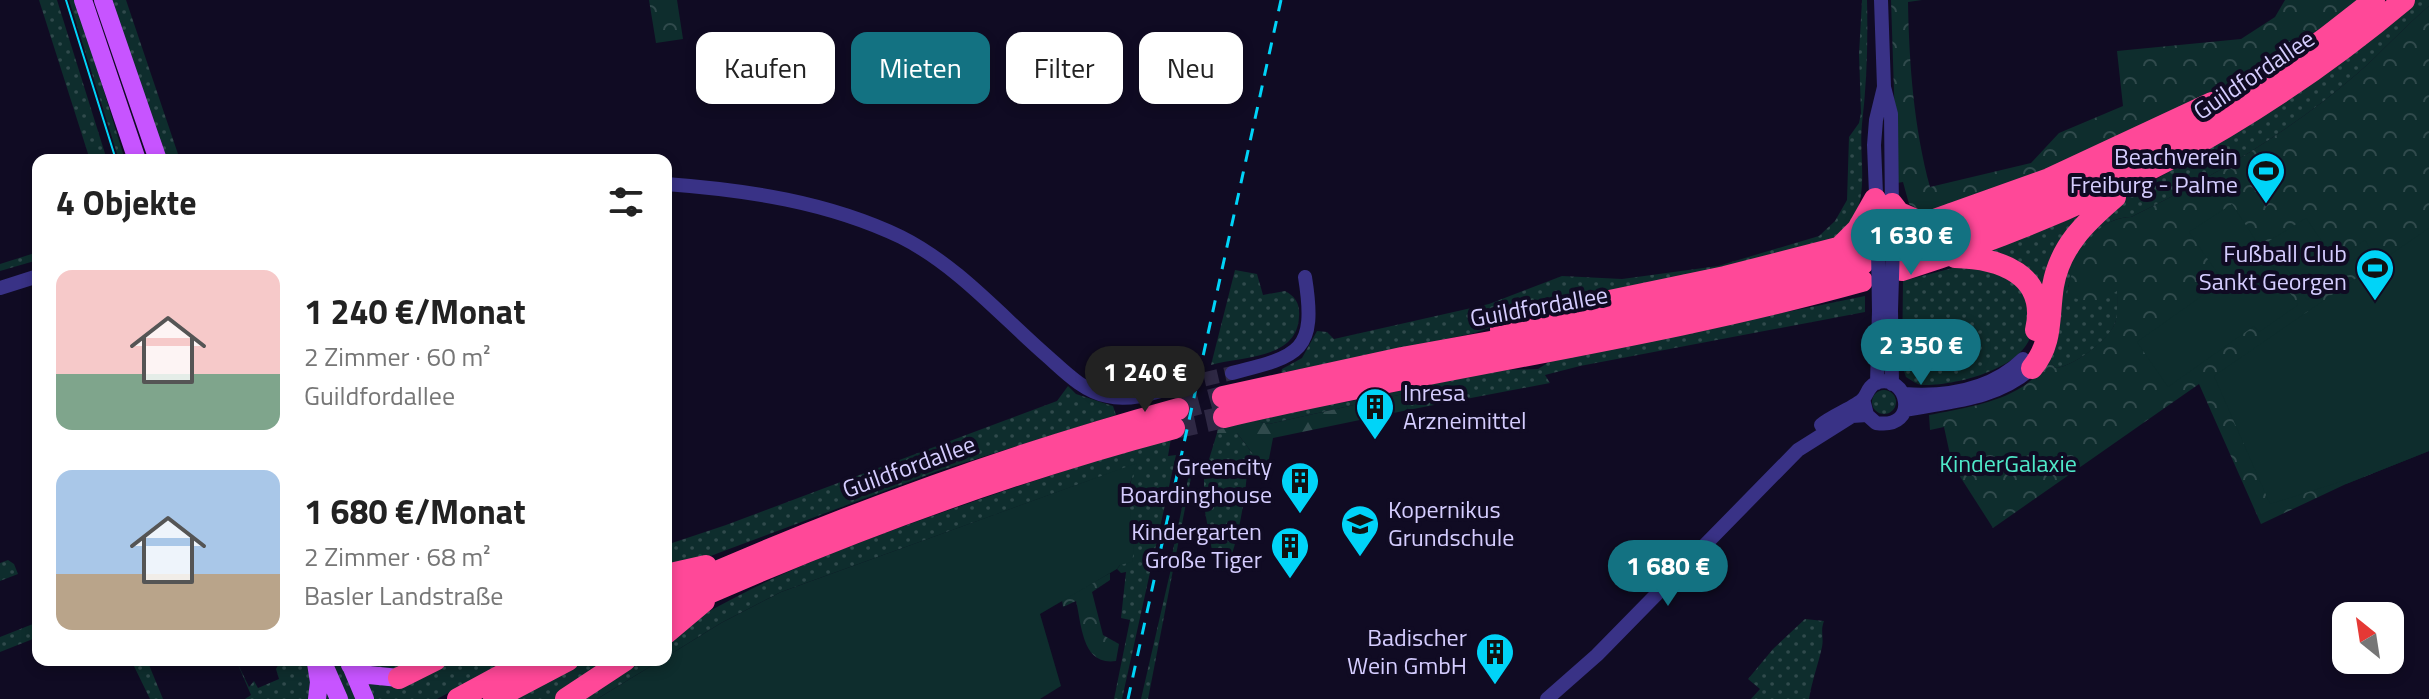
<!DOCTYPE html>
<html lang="de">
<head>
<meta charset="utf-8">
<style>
	:root { --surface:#fff; --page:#f6f6f6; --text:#222; --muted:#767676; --accent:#137282 }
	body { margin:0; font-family:"Titillium Web",sans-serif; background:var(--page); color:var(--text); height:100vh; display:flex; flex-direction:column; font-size:30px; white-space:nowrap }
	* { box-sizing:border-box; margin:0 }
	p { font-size:26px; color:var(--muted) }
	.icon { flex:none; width:44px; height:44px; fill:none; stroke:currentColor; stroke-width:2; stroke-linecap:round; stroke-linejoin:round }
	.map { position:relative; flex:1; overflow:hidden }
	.sheet { position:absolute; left:32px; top:154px; width:640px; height:512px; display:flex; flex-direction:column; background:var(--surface); border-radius:16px; box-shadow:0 4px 12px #0003 }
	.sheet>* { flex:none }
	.top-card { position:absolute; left:696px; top:32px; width:760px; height:72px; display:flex; gap:16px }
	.needle { width:52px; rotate:330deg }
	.tools { position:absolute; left:2332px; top:602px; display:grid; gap:16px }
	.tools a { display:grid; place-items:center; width:72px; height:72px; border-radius:16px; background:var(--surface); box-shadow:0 4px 12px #0003; font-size:40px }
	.price { position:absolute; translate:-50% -68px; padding:0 18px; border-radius:28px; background:var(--accent); color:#fff; font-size:26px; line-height:52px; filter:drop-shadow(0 2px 4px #0008) }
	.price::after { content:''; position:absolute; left:50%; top:48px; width:24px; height:18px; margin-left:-12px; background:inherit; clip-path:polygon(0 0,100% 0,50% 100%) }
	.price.on { background:#222; color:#fff }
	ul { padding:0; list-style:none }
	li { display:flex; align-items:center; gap:24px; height:200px; padding:0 24px }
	li span { display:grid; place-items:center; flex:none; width:224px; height:160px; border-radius:16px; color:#555 }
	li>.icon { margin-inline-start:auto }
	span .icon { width:96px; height:96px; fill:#fffc; stroke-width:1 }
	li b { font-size:34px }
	h2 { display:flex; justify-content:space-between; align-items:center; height:96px; padding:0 24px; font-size:34px }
	.chip { padding:0 28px; border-radius:16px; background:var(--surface); box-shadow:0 4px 12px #0003; font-size:28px; line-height:72px }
	.chip.on { background:var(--accent); color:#fff }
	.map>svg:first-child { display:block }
	.grass { fill:url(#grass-dots) }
	.forest { fill:url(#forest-firs) }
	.park { fill:url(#park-crowns) }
	.garden { fill:#0e2d2d }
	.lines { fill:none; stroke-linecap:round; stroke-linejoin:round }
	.minor-tunnel { stroke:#2e2844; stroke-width:14; stroke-dasharray:14 7; stroke-linecap:butt }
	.highway-tunnel { stroke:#2e2844; stroke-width:22; stroke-dasharray:22 11; stroke-linecap:butt }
	.minor { stroke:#393286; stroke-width:14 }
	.major { stroke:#c754ff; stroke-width:18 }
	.highway { stroke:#ff4898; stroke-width:22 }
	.tram { stroke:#00d4f8; stroke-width:2 }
	.rail { stroke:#00d4f8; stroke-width:3; stroke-dasharray:12 10; stroke-linecap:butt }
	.minor-bridge { stroke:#393286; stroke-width:14 }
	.labels { text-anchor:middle; stroke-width:8; stroke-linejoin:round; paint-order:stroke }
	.street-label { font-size:24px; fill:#d5cdff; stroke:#100b23 }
	.poi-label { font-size:24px; fill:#d5cdff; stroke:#100b23; text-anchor:end }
	.park-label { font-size:24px; fill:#4fe9c9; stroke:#100b23 }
</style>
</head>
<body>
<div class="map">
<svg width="2429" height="699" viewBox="0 0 2429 699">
	<defs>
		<pattern id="grass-dots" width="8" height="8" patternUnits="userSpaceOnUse" patternTransform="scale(2)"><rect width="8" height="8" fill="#0e2d2d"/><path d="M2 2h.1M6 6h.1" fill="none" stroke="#304a4c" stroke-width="1.8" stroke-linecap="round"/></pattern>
		<pattern id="forest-firs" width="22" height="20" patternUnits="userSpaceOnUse" patternTransform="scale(2)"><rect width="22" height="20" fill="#0e2d2d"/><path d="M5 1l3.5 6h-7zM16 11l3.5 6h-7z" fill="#304a4c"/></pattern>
		<pattern id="park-crowns" width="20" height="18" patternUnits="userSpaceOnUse" patternTransform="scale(2)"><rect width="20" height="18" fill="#0e2d2d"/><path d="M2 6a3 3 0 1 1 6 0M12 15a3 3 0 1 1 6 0" fill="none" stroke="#304a4c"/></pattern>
	</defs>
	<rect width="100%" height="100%" fill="#100b23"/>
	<path class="grass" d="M39 0H57L107 160H90Z
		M69 0H76L125 160H119Z
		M109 0H126L180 160H164Z
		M1862 0H1867C1868 42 1867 82 1862 124 1859 152 1867 184 1857 211 1851 225 1840 234 1830 245L1509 321 1475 333 1281 373 1282 369 1302 358 1317 331 1327 332 1334 339 1489 304 1562 276 1622 279 1718 266 1819 236 1835 221 1847 200 1849 137 1859 123 1861 113 1859 54Z
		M2411 0H2429V6C2404 27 2382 52 2358 73 2290 132 2211 178 2131 217 2093 218 2078 256 2068 287L2109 294 2117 290C2117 300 2119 314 2115 323 2110 340 2071 368 2055 368L2049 359 2069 252 2108 207 2215 145Z
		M2086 213 2049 312 1987 251Z
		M38 252V260L0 271V264Z
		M1964 265 2019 279C2023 293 2033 314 2032 328 2030 368 1955 386 1923 385 1917 385 1911 380 1906 377L1902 365 1903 281Z
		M1235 270 1257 274 1263 295 1285 291C1296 297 1300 304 1299 317 1297 360 1241 356 1211 365Z
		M1865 296V312L1580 366 1545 375 1550 383 1408 410 1403 394 1269 424 1252 420 1319 405 1346 402 1501 370 1538 369 1552 360Z
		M1068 386 1076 394 1113 406 1116 415 938 471 681 567 666 584V545L726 525 1057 401Z
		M1872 402a12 12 0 1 1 24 0a12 12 0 1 1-24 0Z
		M1217 433H1237L1253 454 1256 468 1247 469C1247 489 1236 557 1224 571L1215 567 1204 506V476Z
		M1171 438 1168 456 1176 455 1122 699H1114L1130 620 1121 618 1126 572 1121 573 1117 569 1120 565 1132 474 1091 480 781 592 721 623 666 657V638C745 585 832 552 921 520 1005 490 1086 463 1171 438Z
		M1192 460 1194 462 1148 699H1141L1173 560 1172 555Z
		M8 560 14 564 18 574 0 581V563Z
		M1805 619 1824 621C1820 631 1824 637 1822 647 1818 665 1812 681 1809 699H1751L1760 689 1748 679 1773 649Z
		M38 622V637L0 652V637Z
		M131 660H147L163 699H150Z
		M236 660 249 687 254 681 258 688 279 679 276 669 281 660H309L313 671 343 660H509L437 699H245L251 695Z
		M588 660H617L558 699H513Z
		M633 660H661L597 699H574Z"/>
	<path class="forest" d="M1403 394 1408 410 1273 438 1267 469 1256 468 1253 454 1237 433H1217L1218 428 1252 420 1269 424Z"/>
	<path class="park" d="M649 0H677L683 39 656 43Z
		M1891 0H1922L1908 2C1909 64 1914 128 1930 187L2031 163 2059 133 2123 106 2117 51 2241 39 2275 17 2285 0H2358L2278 60 2247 77 2067 165 1932 212 1921 211 1909 204 1903 182 1897 183Z
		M2429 6V451L2346 484 2261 524 2199 384 1993 528 1952 464 1944 427 1930 430 1929 415C1959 409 1995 404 2022 387 2033 381 2041 368 2049 359L2055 368C2071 368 2109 340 2115 323 2118 314 2117 300 2117 291L2093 305 2067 295C2072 261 2092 218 2131 217 2211 178 2290 132 2358 73 2382 52 2404 27 2429 6Z
		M1110 573V580L1092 592 1103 635 1119 644 1116 661C1082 666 1082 626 1076 601L1063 607 1062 600Z"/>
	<path class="garden" d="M2232 204 2298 305 2259 332 2254 326 2168 387 2137 342 2223 281 2189 232Z
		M2306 218 2345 275 2307 300 2269 241Z
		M2429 228V451L2346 484V480L2270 504 2214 376Z
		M2365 240 2370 249 2350 262 2344 254Z
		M1137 463 1128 489 1134 549 1132 562 1120 565 1117 569 1040 614 1061 686 1040 699H597L661 660H666V657L721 623 781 592Z"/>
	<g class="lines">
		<path class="minor-tunnel" d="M1184 384 1232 373"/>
		<path class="highway-tunnel" d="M1178 409 1223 397
			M1174 428 1224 417"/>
		<path class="minor" d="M1884 87 1891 114 1892 212
			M666 184C747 190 828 202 901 237 957 265 1001 316 1047 356 1065 372 1083 391 1107 396 1133 402 1159 391 1184 384
			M1878 243 1874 145 1876 120 1884 87 1881 0
			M0 288 38 276
			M1891 310 1892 384
			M1232 373C1300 356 1317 352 1305 277
			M1877 383 1879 311
			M1904 394C1947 397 1991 390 2023 359
			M1905 410C1950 401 1996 400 2032 368
			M1821 425C1831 416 1858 406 1864 398 1868 392 1869 386 1876 383 1907 371 1922 430 1876 423L1867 415 1863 399
			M1547 699 1597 655 1798 450 1852 416 1867 415"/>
		<path class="major" d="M83 0 137 160
			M103 0 158 160
			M322 660 339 699
			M349 661 365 699
			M316 663 319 682 317 699
			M350 665 369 675 399 678"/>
		<path class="highway" d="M1892 204 1899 213 1925 224
			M1892 235 2049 179 2212 103
			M1840 247 1858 229 1875 199
			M1901 253C1972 230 2044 205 2111 172 2205 126 2293 66 2374 0
			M1955 257C1999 258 2049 274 2036 330
			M1902 270C2089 211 2253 127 2404 0
			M1501 329 1576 308 1725 277 1877 238
			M2032 368C2053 343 2048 317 2053 286 2060 246 2086 222 2115 197
			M1223 397 1402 358 1695 305 1863 263
			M1224 417C1435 367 1653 339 1862 281
			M666 575 706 566
			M666 594C832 520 1002 457 1178 409
			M666 612C830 538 1000 474 1174 428
			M666 633 704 601
			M399 678 435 660
			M458 699 530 660
			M494 699 568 660
			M566 699 625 660"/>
		<path class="tram" d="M66 0 116 160"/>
		<path class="rail" d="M1128 699 1281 0"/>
		<path class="minor-bridge" d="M1878 248 1879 311
			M1891 310 1893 244"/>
	</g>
	<defs>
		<symbol id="stadium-pin" viewBox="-11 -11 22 30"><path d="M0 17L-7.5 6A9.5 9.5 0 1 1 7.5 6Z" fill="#00d4f8" stroke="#100b23"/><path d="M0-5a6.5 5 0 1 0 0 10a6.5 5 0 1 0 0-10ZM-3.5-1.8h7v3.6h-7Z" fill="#111"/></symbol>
		<symbol id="building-pin" viewBox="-11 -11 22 30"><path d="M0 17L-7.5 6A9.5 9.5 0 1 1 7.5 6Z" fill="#00d4f8" stroke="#100b23"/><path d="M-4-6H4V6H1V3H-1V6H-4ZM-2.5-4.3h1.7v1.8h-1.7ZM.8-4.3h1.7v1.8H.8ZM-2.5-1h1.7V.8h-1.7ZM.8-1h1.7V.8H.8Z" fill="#111"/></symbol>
		<symbol id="school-pin" viewBox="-11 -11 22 30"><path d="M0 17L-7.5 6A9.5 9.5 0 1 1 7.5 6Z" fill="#00d4f8" stroke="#100b23"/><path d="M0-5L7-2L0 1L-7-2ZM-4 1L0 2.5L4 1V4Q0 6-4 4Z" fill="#111"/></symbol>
	</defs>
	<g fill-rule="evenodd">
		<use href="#stadium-pin" x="2244" y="149" width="44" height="60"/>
		<use href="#stadium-pin" x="2353" y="246" width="44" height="60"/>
		<use href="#building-pin" x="1353" y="385" width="44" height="60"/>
		<use href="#building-pin" x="1278" y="459" width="44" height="60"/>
		<use href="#school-pin" x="1338" y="502" width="44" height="60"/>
		<use href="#building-pin" x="1268" y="524" width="44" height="60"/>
		<use href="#building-pin" x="1473" y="630" width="44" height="60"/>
	</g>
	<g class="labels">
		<g class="street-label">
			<text transform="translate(2254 75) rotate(-34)" y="8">Guildfordallee</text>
			<text transform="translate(1539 307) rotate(-10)" y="8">Guildfordallee</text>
			<text transform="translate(909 467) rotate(-20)" y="8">Guildfordallee</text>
		</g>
		<g class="poi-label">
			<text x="2238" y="165">Beachverein<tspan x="2238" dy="28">Freiburg - Palme</tspan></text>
			<text x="2347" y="262">Fußball Club<tspan x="2347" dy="28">Sankt Georgen</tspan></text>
			<text x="1403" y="401" text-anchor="start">Inresa<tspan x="1403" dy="28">Arzneimittel</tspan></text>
			<text x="1272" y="475">Greencity<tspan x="1272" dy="28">Boardinghouse</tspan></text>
			<text x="1388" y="518" text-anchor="start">Kopernikus<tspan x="1388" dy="28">Grundschule</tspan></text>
			<text x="1262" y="540">Kindergarten<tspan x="1262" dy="28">Große Tiger</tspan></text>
			<text x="1467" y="646">Badischer<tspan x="1467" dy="28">Wein GmbH</tspan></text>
		</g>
		<g class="park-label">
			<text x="2008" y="472">KinderGalaxie</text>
		</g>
	</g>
</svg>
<div class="tools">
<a><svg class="needle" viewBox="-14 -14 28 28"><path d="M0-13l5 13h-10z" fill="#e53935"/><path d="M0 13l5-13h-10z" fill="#767676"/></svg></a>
</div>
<b class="price" style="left:1911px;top:277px">1 630 €</b>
<b class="price" style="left:1921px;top:387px">2 350 €</b>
<b class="price on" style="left:1145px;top:414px">1 240 €</b>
<b class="price" style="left:1668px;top:608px">1 680 €</b>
<div class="top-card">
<a class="chip">Kaufen</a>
<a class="chip on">Mieten</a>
<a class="chip">Filter</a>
<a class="chip">Neu</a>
</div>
<section class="sheet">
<h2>4 Objekte<svg class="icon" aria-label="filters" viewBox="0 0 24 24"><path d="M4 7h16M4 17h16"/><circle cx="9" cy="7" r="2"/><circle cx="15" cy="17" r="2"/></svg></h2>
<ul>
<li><span style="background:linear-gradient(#f6c9c9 65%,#7fa58c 0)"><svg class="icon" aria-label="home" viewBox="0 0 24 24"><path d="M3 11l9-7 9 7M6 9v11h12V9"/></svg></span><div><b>1 240 €/Monat</b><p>2 Zimmer · 60 m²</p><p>Guildfordallee</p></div></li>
<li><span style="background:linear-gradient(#a9c7e8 65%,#b9a48a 0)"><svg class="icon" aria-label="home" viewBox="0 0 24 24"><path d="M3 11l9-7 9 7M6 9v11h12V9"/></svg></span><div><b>1 680 €/Monat</b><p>2 Zimmer · 68 m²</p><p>Basler Landstraße</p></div></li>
</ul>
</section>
</div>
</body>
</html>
